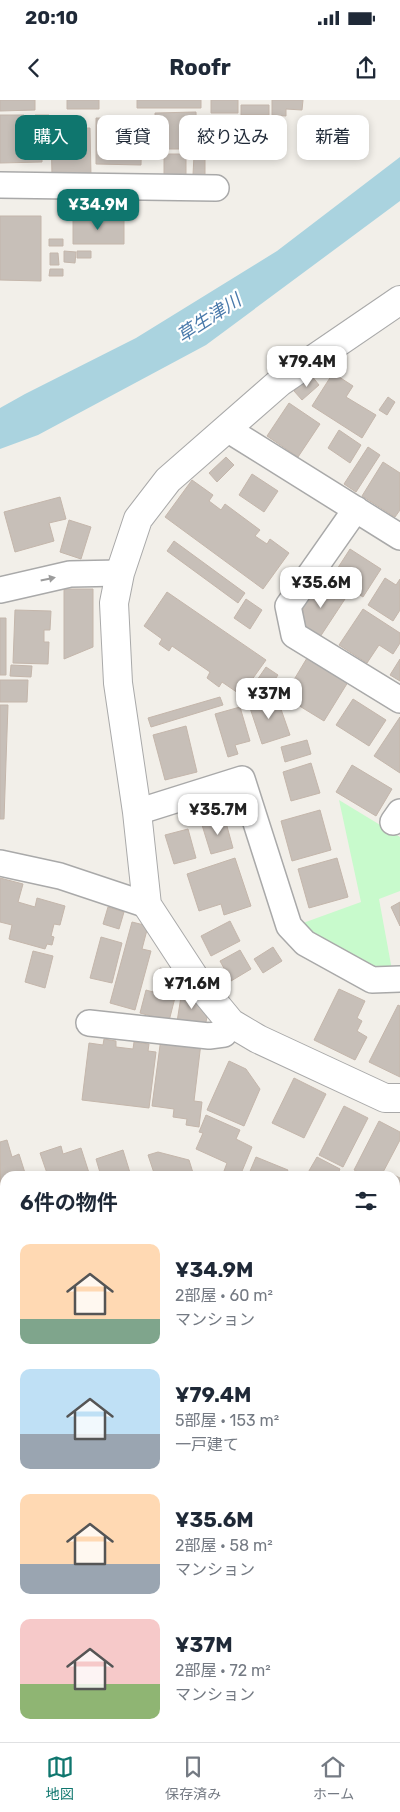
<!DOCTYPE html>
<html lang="ja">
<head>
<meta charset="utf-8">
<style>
	:root { --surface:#fff; --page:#f6f6f7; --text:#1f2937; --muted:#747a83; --line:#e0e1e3; --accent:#0f766e }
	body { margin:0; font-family:Rubik,"Noto Sans JP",sans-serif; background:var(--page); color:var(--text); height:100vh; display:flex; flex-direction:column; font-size:19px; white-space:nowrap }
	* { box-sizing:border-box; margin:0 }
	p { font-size:16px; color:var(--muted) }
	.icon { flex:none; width:28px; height:28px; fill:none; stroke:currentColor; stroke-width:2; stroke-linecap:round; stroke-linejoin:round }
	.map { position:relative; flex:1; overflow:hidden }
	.panel { position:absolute; left:0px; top:1071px; width:400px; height:571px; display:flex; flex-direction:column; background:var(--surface); border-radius:15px 15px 0 0; box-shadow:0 2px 8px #0003 }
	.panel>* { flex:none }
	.hud { position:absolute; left:15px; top:15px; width:370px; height:45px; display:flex; gap:10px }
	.price { position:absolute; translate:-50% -42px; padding:0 11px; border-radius:10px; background:#fff; color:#222; font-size:16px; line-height:32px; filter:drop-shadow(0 1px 2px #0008) }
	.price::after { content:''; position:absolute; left:50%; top:30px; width:15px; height:11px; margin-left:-8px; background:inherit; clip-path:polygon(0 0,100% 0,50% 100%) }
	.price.selected { background:var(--accent); color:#fff }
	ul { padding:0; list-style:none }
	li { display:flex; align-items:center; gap:15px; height:125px; padding:0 20px }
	li span { display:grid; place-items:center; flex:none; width:140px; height:100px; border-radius:10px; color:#555 }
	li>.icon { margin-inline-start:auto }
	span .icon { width:60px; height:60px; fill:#fffc; stroke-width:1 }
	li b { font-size:21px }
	h2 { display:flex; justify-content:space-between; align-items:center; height:60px; padding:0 20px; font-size:21px }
	.pill { padding:0 18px; border-radius:10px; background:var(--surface); box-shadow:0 2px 8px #0003; font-size:18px; line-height:45px }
	.pill.selected { background:var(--accent); color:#fff }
	.status { display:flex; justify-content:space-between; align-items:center; height:35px; padding:0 25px; background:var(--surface); direction:ltr }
	.status svg { height:14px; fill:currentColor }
	header { display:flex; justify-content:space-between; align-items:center; height:65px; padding:0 20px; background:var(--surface); font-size:22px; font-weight:700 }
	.tabs { display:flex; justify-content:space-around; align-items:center; height:70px; border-top:1px solid var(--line); background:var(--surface); font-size:14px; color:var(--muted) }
	.tabs a { display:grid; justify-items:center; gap:2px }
	.tabs .selected { color:var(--accent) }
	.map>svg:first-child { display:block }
	.park { fill:#c8facc }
	.water { fill:#aad3df }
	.building { fill:#c7bfb8; stroke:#c4b6ab }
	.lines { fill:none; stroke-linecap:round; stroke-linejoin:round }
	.minor-casing { stroke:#a9a9a9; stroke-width:28 }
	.tertiary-casing { stroke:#a9a9a9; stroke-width:30 }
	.minor { stroke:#fff; stroke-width:25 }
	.tertiary { stroke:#fff; stroke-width:28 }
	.oneway { fill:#9c9c9c }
	.labels { text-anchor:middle; stroke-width:4.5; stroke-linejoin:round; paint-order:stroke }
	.water-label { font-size:18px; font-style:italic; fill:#4a7aab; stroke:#fff }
</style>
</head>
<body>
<div class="status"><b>20:10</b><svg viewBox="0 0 49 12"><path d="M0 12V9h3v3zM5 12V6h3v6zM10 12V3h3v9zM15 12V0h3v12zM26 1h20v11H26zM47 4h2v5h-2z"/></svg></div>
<header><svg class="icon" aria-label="back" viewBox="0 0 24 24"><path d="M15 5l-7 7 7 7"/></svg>Roofr<svg class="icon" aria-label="share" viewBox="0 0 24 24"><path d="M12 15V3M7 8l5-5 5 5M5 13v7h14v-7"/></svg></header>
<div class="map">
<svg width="400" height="1642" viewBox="0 0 400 1642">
	<rect width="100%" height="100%" fill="#f2efe9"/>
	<path class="park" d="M339 700 400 737V791L379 799 392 870H381L327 844 303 823 361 802Z"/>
	<path class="water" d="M400 57V101L206 245 38 335 0 349V308L25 294 136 238 277 151Z"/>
	<path class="building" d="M0 0H35V10L0 11Z
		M67 0H99V9H67Z
		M137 0H201V8H137Z
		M211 0H238V13H211Z
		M272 0H303L302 10 286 9V16L272 15Z
		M241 5H269V15H241Z
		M196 12 197 49H155V13Z
		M0 15H24V27L42 26V62L0 63Z
		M35 15H49V22H35Z
		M96 18 142 19 141 65 96 64Z
		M214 19 259 20 258 43 241 59 212 58Z
		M90 28 91 76H52L51 29Z
		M164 54H186V77H164Z
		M194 55H205V75H193Z
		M0 116H41V181L0 180Z
		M73 118H124V144H73Z
		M49 139H63V146H49Z
		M64 151 76 152 75 163 64 162Z
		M77 151H91V158H77Z
		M50 153H58L59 165H50Z
		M50 169H63V176H49Z
		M333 273 353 286 346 297 376 315 362 338 312 306Z
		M311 275 319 285 302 300 294 291Z
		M388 297 395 302 387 315 379 310Z
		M289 303 320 324 298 357 267 336Z
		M339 330 361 345 350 363 328 348Z
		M368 347 380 355 356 392 344 384Z
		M226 357 234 365 217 382 209 373Z
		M383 362 400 373V410L395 417 362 396Z
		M252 374 278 391 264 412 239 395Z
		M192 380 213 395 209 401 221 410 225 404 260 430 255 436 267 444 270 439 289 453 263 489 165 417Z
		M60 397 66 419 49 423 54 441 15 452 4 412Z
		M69 420 91 427 81 459 60 452Z
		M174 441 245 493 238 503 167 451Z
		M350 449 381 469 363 497 332 477Z
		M385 478 396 485 400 479V510L393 521 368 505Z
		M319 482 345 499 320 537 303 526V506Z
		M64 489H93V547L64 559Z
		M167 492 266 560 241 595 222 582 219 587 207 578 210 572 172 546 169 551 159 544 162 539 144 526Z
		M246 499 262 510 250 529 234 518Z
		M363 509 400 533V543L393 554 379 545 367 563 339 545Z
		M15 510 51 511 50 530H44V542H49L48 564 13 563Z
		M0 518H6V575H0Z
		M307 558 348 582 324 621 293 602 301 589 292 583Z
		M400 559V581L390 575Z
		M11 565 32 566 31 577 10 576Z
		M266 567 278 575 267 591 255 583Z
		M0 580H28L27 602H0Z
		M276 595 290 635 262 644 249 605Z
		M220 597 223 605 151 627 148 618Z
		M353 599 386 620 369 646 336 625Z
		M0 605H8L4 719H0Z
		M240 607 250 641 235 645 238 654 228 657 215 614Z
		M400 617V673L374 656Z
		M186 626 197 672 165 680 153 635Z
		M307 640 311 654 285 662 281 647Z
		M311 663 320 693 291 701 283 672Z
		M352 665 392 689 376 716 336 692Z
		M320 710 331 750 292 761 281 721Z
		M225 719 233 748 211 754 202 725Z
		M188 729 196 758 174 764 165 735Z
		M235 758 251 806 224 815 221 804 199 811 187 774Z
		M337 758 348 797 309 808 298 769Z
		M0 778 23 784 18 802 35 807 37 798 65 806 60 825 54 824 51 836 54 837 52 845 47 844 45 849 9 839 12 825 0 822Z
		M400 802V826L391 807Z
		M108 807 124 812 119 829 103 824Z
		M230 821 240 841 211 856 201 836Z
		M132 822 148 826 142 849 151 851 135 910 110 903Z
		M101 837 122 843 112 883 90 878Z
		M273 847 282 861 263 873 254 859Z
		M240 850 251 869 231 881 220 861Z
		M33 851 53 856 45 888 25 882Z
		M160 868 174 872 172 880 179 882 169 921 140 913 146 890 153 892Z
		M339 889 365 901 357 918 362 921 357 931 367 937 355 960 314 940Z
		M182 890 197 893 207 917 205 927 177 922Z
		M398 905 400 906V977L369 962Z
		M161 938 201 943 194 1001 202 1002 199 1027 186 1025 187 1019 173 1017 174 1009 152 1006Z
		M104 939 116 941V947L133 949 134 942 149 944 148 951 156 952 149 1008 82 1000 89 943 103 945Z
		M229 961 246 969 260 989 244 1026 207 1010Z
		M294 978 326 994 304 1038 272 1023Z
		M344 1006 368 1018 343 1067 319 1055Z
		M206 1015 240 1030 236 1039 252 1047 240 1076 224 1071 227 1063 196 1049 203 1033 199 1032Z
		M379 1021 400 1032V1040L381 1076H366L354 1070Z
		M7 1040 12 1057 19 1054 26 1076H5V1112L1 1113 0 1042Z
		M61 1046 63 1054 81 1048 90 1076H48L40 1053Z
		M123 1050 131 1076H101L96 1059Z
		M158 1052 189 1060 194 1076H155L148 1055Z
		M256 1057 288 1070 285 1076H248Z
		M317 1057 340 1069 337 1076H306Z
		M394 1075 400 1078V1123L395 1120Z
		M395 1204 400 1206V1245L395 1255Z
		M5 1240V1278L0 1280V1241Z
		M5 1317V1351L0 1353V1319Z
		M5 1362V1391L0 1392V1363Z
		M5 1399V1427L0 1407V1400Z
		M395 1445 400 1447V1496L395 1506Z
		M1 1484H5V1503H2Z
		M0 1512 5 1513 4 1561 0 1560Z
		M395 1590 400 1593V1629L395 1626Z
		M0 1609H5V1638H35V1642H0Z
		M99 1638H119V1642H98Z
		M189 1638H224L222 1642H187Z"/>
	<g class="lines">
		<defs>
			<path id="minor" d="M0 85 216 88
				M227 329 400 437
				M356 409 288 506 294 535 400 600
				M0 490 70 474 120 473
				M137 712 242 679 289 826 305 843 372 880 400 879
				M393 722 400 712
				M0 763 60 776 147 805
				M89 923 209 936 224 934 231 923
				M0 1148 5 1164
				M0 1298 5 1296
				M0 1598 5 1601"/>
			<path id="tertiary" d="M400 200 280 282 168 380 138 419 120 473 114 503 118 583 137 712 147 805 198 883 231 923 258 939 385 998H400
				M395 1354 400 1344
				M256 1642 258 1638"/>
		</defs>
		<use href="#minor" class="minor-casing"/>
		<use href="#tertiary" class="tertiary-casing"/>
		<use href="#minor" class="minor"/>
		<use href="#tertiary" class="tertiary"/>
	</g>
	<defs><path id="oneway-solid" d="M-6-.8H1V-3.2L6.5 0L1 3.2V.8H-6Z" transform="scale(1.25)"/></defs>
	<use class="oneway" href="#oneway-solid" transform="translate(48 479) rotate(-12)"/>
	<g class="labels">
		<g class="water-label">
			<text transform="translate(209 218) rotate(-33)" y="6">草生津川</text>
		</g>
	</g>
</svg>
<b class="price selected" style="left:98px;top:131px">¥34.9M</b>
<b class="price" style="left:307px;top:288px">¥79.4M</b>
<b class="price" style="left:321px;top:509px">¥35.6M</b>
<b class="price" style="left:269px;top:620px">¥37M</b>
<b class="price" style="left:218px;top:736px">¥35.7M</b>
<b class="price" style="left:192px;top:910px">¥71.6M</b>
<div class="hud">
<a class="pill selected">購入</a>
<a class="pill">賃貸</a>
<a class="pill">絞り込み</a>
<a class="pill">新着</a>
</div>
<section class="panel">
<h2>6件の物件<svg class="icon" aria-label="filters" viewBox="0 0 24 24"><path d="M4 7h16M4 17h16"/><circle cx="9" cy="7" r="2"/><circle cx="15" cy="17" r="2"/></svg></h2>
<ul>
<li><span style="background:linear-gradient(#ffd9b3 75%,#7fa58c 0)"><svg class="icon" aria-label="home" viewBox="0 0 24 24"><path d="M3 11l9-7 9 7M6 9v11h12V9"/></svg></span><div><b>¥34.9M</b><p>2部屋 · 60 m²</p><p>マンション</p></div></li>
<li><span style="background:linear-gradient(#bfe0f5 65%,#9aa5b1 0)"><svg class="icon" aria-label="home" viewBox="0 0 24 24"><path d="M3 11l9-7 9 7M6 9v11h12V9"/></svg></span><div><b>¥79.4M</b><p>5部屋 · 153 m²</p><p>一戸建て</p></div></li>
<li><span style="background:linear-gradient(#ffd9b3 70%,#9aa5b1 0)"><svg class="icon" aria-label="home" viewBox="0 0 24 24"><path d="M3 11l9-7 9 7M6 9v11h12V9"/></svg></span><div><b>¥35.6M</b><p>2部屋 · 58 m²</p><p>マンション</p></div></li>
<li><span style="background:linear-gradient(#f6c9c9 65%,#8fb573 0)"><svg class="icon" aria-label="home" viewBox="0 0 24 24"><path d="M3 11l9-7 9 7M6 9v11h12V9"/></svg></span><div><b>¥37M</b><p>2部屋 · 72 m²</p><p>マンション</p></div></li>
</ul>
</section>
</div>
<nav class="tabs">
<a class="selected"><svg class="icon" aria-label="map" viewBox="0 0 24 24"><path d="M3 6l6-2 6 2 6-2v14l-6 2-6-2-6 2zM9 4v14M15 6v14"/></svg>地図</a>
<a><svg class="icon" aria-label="saved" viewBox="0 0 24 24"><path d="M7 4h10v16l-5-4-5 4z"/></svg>保存済み</a>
<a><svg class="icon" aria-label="home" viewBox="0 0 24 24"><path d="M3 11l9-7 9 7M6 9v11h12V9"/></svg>ホーム</a>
</nav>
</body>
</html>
